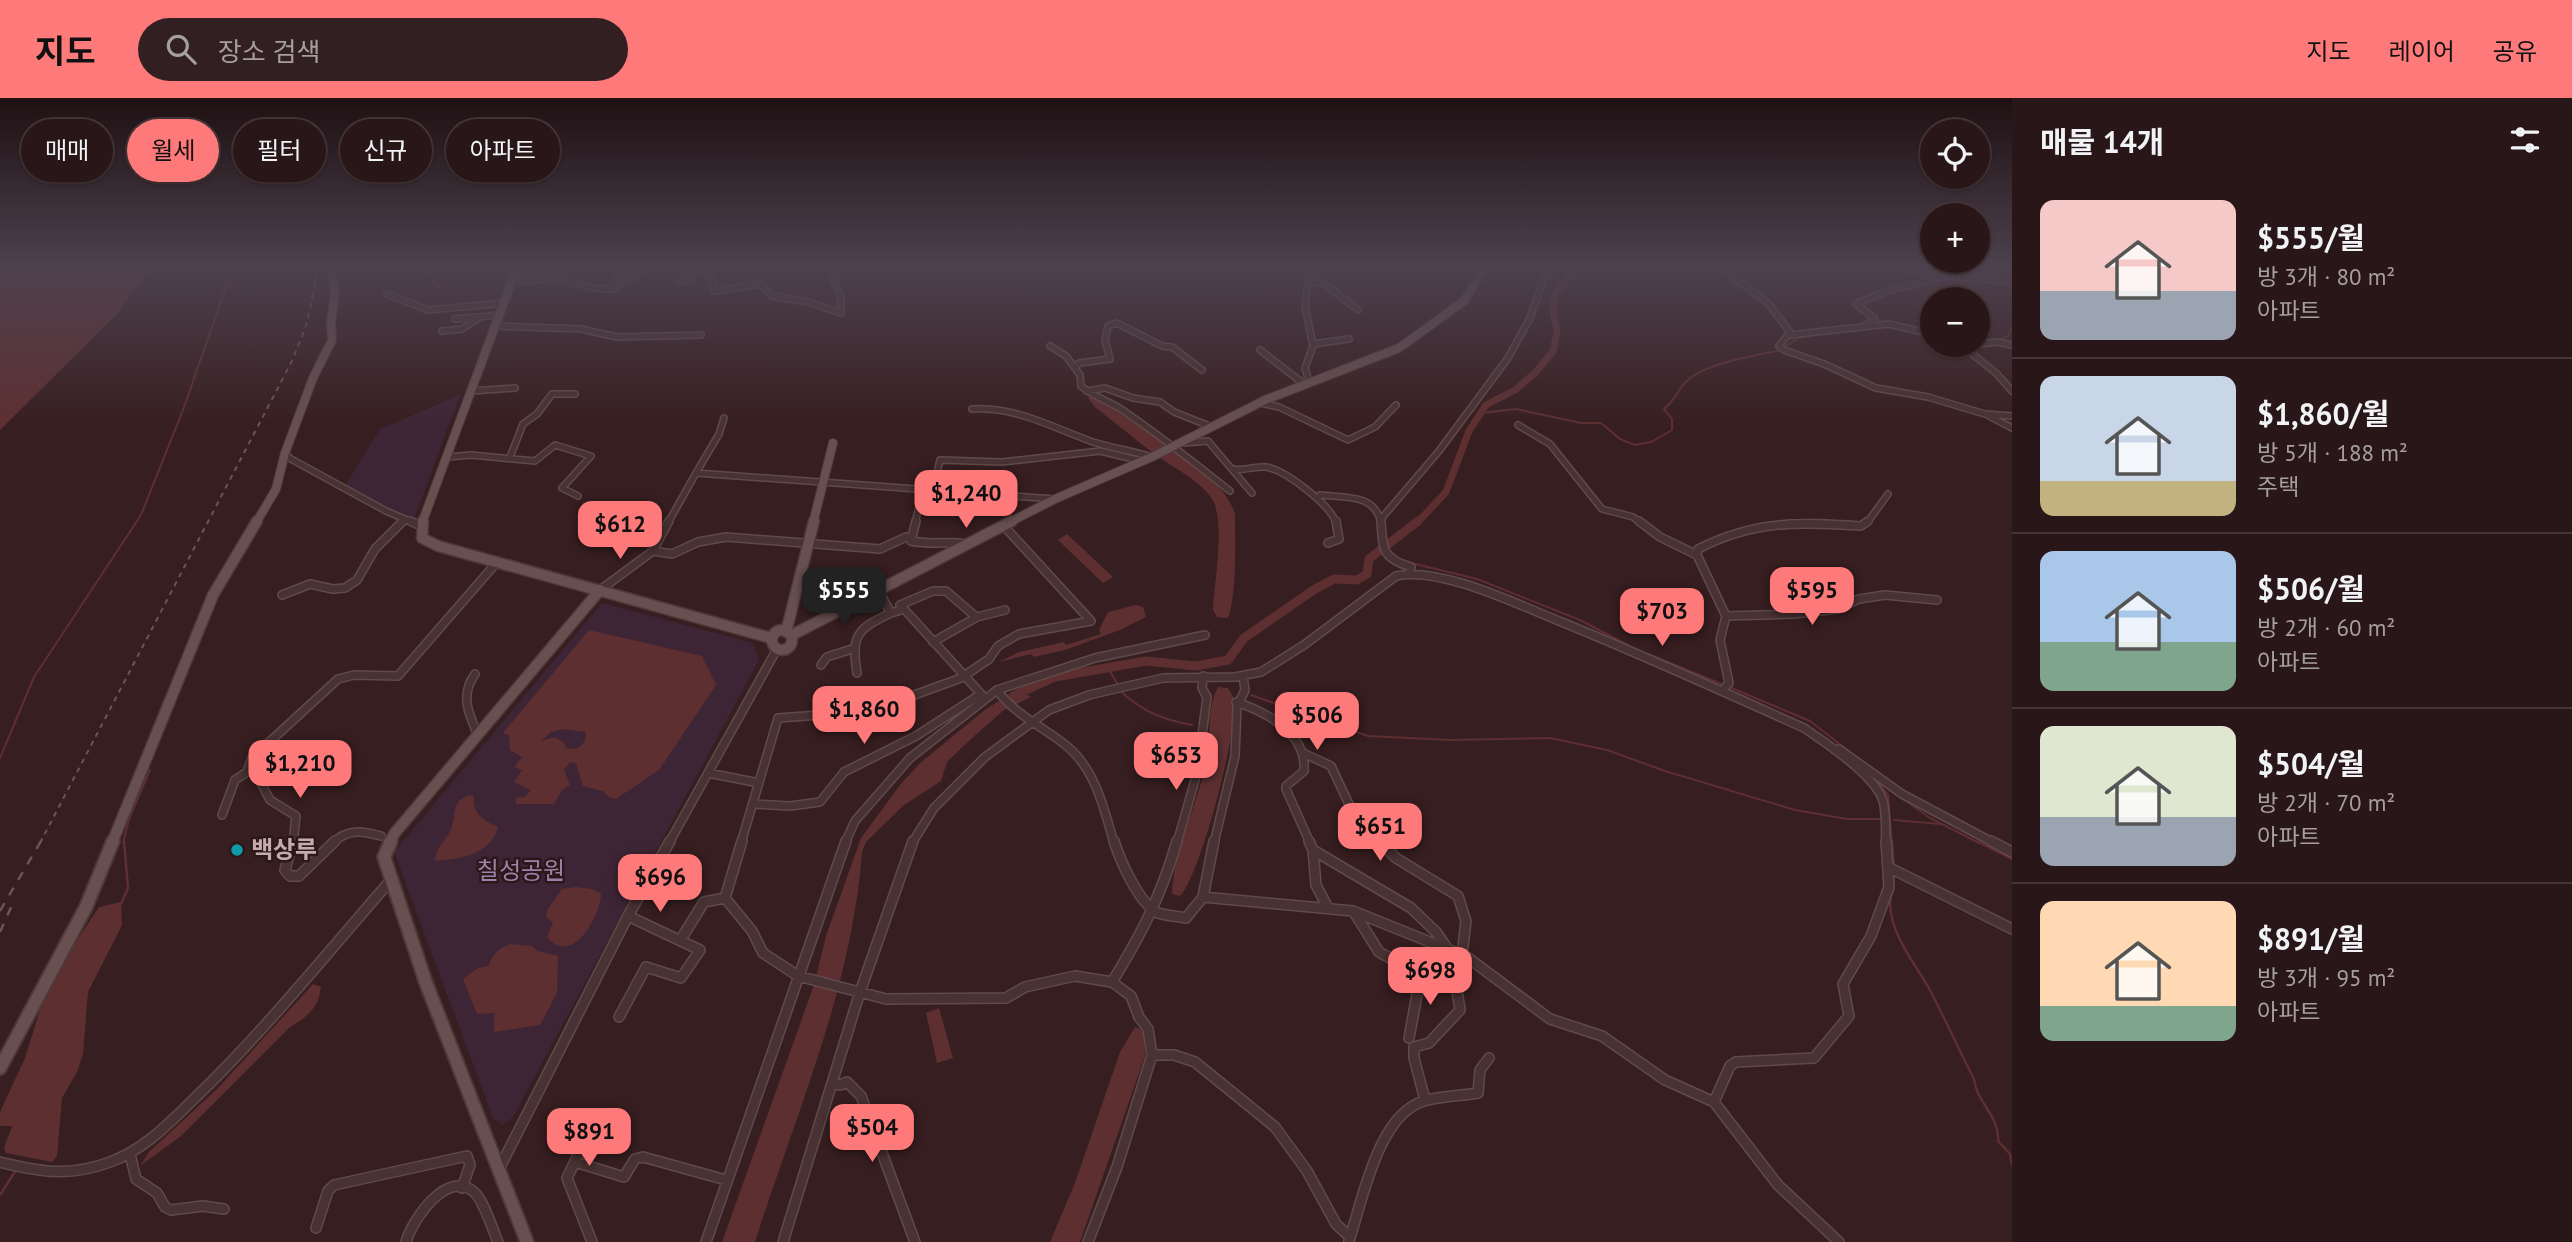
<!DOCTYPE html>
<html lang="ko">
<head>
<meta charset="utf-8">
<style>
	:root { --surface:#291618; --page:#311f21; --text:#f1f3f6; --muted:#a59fa2; --line:#453537; --accent:#fd797a }
	body { margin:0; font-family:"PT Sans","Noto Sans KR",sans-serif; background:var(--page); color:var(--text); height:100vh; display:flex; flex-direction:column; font-size:26px; white-space:nowrap }
	* { box-sizing:border-box; margin:0 }
	p { font-size:23px; color:var(--muted) }
	.icon { flex:none; width:38px; height:38px; fill:none; stroke:currentColor; stroke-width:2; stroke-linecap:round; stroke-linejoin:round }
	.map { position:relative; flex:1; overflow:hidden }
	.details { display:flex; flex-direction:column; background:var(--surface); width:560px }
	.details>* { flex:none }
	.banner { position:absolute; left:21px; top:21px; width:665px; height:63px; display:flex; gap:14px }
	.buttons { position:absolute; left:1920px; top:21px; display:grid; gap:14px }
	.buttons a { display:grid; place-items:center; width:70px; height:70px; border-radius:50%; background:var(--surface); box-shadow:0 2px 5px #0004,0 0 0 2px var(--line); font-size:35px }
	.price { position:absolute; translate:-50% -60px; padding:0 16px; border-radius:14px; background:var(--accent); color:#111; font-size:23px; line-height:46px; filter:drop-shadow(0 2px 4px #0008) }
	.price::after { content:''; position:absolute; left:50%; top:42px; width:21px; height:16px; margin-left:-10px; background:inherit; clip-path:polygon(0 0,100% 0,50% 100%) }
	.price.selected { background:#222; color:#fff }
	ul { padding:0; list-style:none }
	li { display:flex; align-items:center; gap:21px; height:175px; padding:0 28px }
	li+li { border-top:2px solid var(--line) }
	li span { display:grid; place-items:center; flex:none; width:196px; height:140px; border-radius:14px; color:#555 }
	li>.icon { margin-inline-start:auto }
	span .icon { width:84px; height:84px; fill:#fffc; stroke-width:1 }
	li b { font-size:30px }
	h2 { display:flex; justify-content:space-between; align-items:center; height:84px; padding:0 28px; font-size:30px }
	.chip { padding:0 24px; border-radius:32px; background:var(--surface); box-shadow:0 2px 5px #0004,0 0 0 2px var(--line); font-size:24px; line-height:63px }
	.chip.selected { background:var(--accent); color:#111 }
	header { display:flex; align-items:center; gap:42px; box-sizing:border-box; height:98px; padding:0 35px; background:var(--accent); color:#111 }
	header strong { font-size:33px }
	nav { display:flex; gap:38px; margin-inline-start:auto; font-size:24px }
	.search { width:490px; height:63px; background:var(--page); display:flex; align-items:center; gap:18px; box-sizing:border-box; padding:0 24px; border-radius:38px; color:var(--muted); font-size:26px }
	main { display:flex; flex:1; min-height:0 }
	.map>svg:first-child { display:block }
	.green { fill:#3e2535 }
	.water { fill:#5e2f31; fill-rule:evenodd }
	.lines { fill:none; stroke-linecap:round; stroke-linejoin:round }
	.stream-far1 { stroke:#5e2f31; stroke-width:2 }
	.stream { stroke:#5e2f31; stroke-width:2.5 }
	.river-far1 { stroke:#5e2f31; stroke-width:7 }
	.river { stroke:#5e2f31; stroke-width:9 }
	.minor-far2-casing { stroke:#604a4a; stroke-width:8 }
	.minor-far1-casing { stroke:#604a4a; stroke-width:10 }
	.minor-casing { stroke:#604a4a; stroke-width:12 }
	.major-far2-casing { stroke:#4e3939; stroke-width:10 }
	.major-far1-casing { stroke:#4e3939; stroke-width:13 }
	.major-casing { stroke:#4e3939; stroke-width:16 }
	.minor-far2 { stroke:#483233; stroke-width:5 }
	.minor-far1 { stroke:#483233; stroke-width:7 }
	.minor { stroke:#483233; stroke-width:9 }
	.major-far2 { stroke:#685051; stroke-width:8 }
	.major-far1 { stroke:#685051; stroke-width:10 }
	.major { stroke:#685051; stroke-width:12 }
	.rail-far1 { stroke:#6f5355; stroke-width:2; stroke-dasharray:5 5; stroke-linecap:butt }
	.rail { stroke:#6f5355; stroke-width:2.5; stroke-dasharray:9 9; stroke-linecap:butt }
	.culture-dot { fill:#0f9aa8; stroke:#2c1818; stroke-width:2.5 }
	.labels { text-anchor:middle; stroke-width:5; stroke-linejoin:round; paint-order:stroke }
	.poi-label { font-size:24px; font-weight:bold; fill:#c5acac; stroke:#2c1818; text-anchor:start }
	.park-label { font-size:24px; fill:#9b82ab; stroke:#2c1818 }
</style>
</head>
<body>
<header>
<strong>지도</strong>
<div class="search"><svg class="icon" aria-label="search" viewBox="0 0 24 24"><circle cx="10" cy="10" r="6"/><path d="M15 15l6 6"/></svg>장소 검색</div>
<nav><a>지도</a><a>레이어</a><a>공유</a></nav>
</header>
<main>
<div class="map">
<svg width="2012" height="1144" viewBox="0 0 2012 1144">
	<rect width="100%" height="100%" fill="#371e20"/>
	<path class="green" d="M460 297 413 424 344 389 380 331Z
		M602 505 753 545 759 562 513 1019 503 1027 493 1020 394 754Z"/>
	<path class="water" d="M0 169H151L117 216 0 332Z
		M1091 298 1108 306 1167 348 1154 356 1095 309 1088 300Z
		M1170 350C1195 369 1225 385 1235 416 1235 445 1237 495 1228 520L1217 519 1213 512C1214 486 1227 418 1210 398 1197 381 1174 370 1157 358Z
		M1067 436 1113 479 1103 485 1058 442Z
		M1136 507 1143 509 1146 519 1120 532 1065 552 1034 559 1031 556 999 564 1019 554 1064 544 1066 547 1101 536 1099 532 1108 514Z
		M589 532 702 558 716 587 659 672 616 701 609 699 603 693 583 688 576 665 570 664 564 672 570 687 562 692 554 706H516L515 700 525 699 531 692 514 684 522 672 514 669 522 659 510 652 509 637 503 635ZM563 631 586 634C587 646 577 654 566 650L564 645 555 639 541 643 551 634Z
		M1218 589 1228 590C1230 594 1232 596 1233 599 1241 626 1199 781 1180 798L1172 796C1174 742 1207 693 1209 638 1210 623 1209 606 1218 589Z
		M1018 591 1031 599 1004 612 972 640 947 664 941 683 904 707 866 744 862 754C852 890 796 1015 755 1144H722L814 887 826 838 861 740 900 687 919 666 986 611Z
		M470 697 474 699C472 716 485 723 498 729 491 757 460 761 435 763 436 747 448 742 452 728 457 713 451 703 470 697Z
		M576 789 592 791 601 796C600 820 571 869 547 839L553 824 546 819 547 812 562 791Z
		M121 804 122 827 88 894 83 956 77 974 62 1000 57 1058 52 1064 6 1055 4 1050 12 1028H0V1014L25 960 48 886 99 809Z
		M511 846 532 848 537 853 558 858 557 895 540 927 494 934V915L477 916 463 881 478 870 489 868C492 856 499 850 511 846Z
		M313 886 321 889C318 911 308 918 290 929L181 1038 140 1068 149 1054 218 990Z
		M939 910 953 960 937 965 926 915Z
		M1135 929 1144 932 1145 958 1080 1144H1050L1075 1085 1120 954Z"/>
	<g class="lines">
		<path class="stream-far1" d="M415 169 434 179 433 185 439 189
			M1823 236 1859 232
			M1998 242 2008 238 2012 230
			M1785 249 1798 240 1814 237
			M1895 296 1920 300
			M1481 315 1516 311 1581 325H1601L1620 341 1635 347 1651 344 1672 332V321L1664 311C1677 300 1675 296 1684 286 1701 265 1756 258 1781 252
			M2000 321 2012 325
			M1377 454 1385 456
			M1407 464 1477 481 1580 522 1639 553
			M1648 556 1724 587
			M1108 570 1118 587
			M1729 589 1810 623 1860 662
			M1120 592C1140 613 1164 622 1192 627
			M1251 597 1368 638 1450 642 1550 640 1607 652 1665 673 1795 712 1847 721H1881
			M0 660 34 579 141 417 183 312 233 169
			M1875 681 1888 697 1892 745
			M1892 693 1930 720 1979 745
			M1894 722 1940 726
			M123 745 129 721 150 672"/>
		<path class="stream" d="M1892 743 1894 769
			M1976 743 2012 761
			M1894 775C1894 785 1890 799 1890 807 1892 840 1916 866 1931 894 1946 923 1959 952 1974 981 1976 1004 2000 1018 1998 1043L2010 1056 2012 1067
			M121 806 128 790 124 743
			M0 1097 16 1072"/>
		<path class="river-far1" d="M1417 425 1446 394 1469 333 1486 307 1515 292 1536 274 1553 253 1557 234 1553 213 1555 196 1577 169"/>
		<path class="river" d="M1013 598 1055 579 1146 563 1196 568 1228 562 1244 540 1315 491 1334 481 1357 482 1367 476 1369 461 1418 423"/>
		<defs>
			<path id="minor-far2" d="M699 169 710 175 714 193 761 186 772 198 808 204 841 215V201L829 169
				M1719 169 1768 205 1790 234 1779 248 1784 252 1824 266 1876 290 1928 299 1985 316 2012 318
				M1902 169 1942 179
				M679 183 692 181 694 169
				M1311 183 1326 187 1358 212
				M512 184 558 180 592 190 613 191 652 169
				M613 191 620 171
				M387 196 428 212 504 205
				M455 221 500 217
				M496 228 581 231 617 239 701 237
				M1864 228 1875 221 1856 206 1887 193 1946 178 2012 184
				M442 233 462 231 480 219
				M1790 237 1888 226 1932 236
				M1313 246 1349 241
				M1978 246 1997 244 2012 247
				M1961 247 1996 275 2012 293
				M1050 248 1066 258 1075 270
				M1260 252 1304 286
				M1202 272 1172 249 1162 248 1117 225 1108 228 1105 242 1110 261 1079 265 1075 270 1080 277 1081 288C1093 299 1110 303 1124 313 1160 338 1195 365 1230 393
				M1309 284 1305 270 1313 248 1305 208 1307 191 1315 169
				M472 293 515 290
				M1087 293 1105 290 1133 300 1160 304 1174 314 1212 329
				M1260 305 1279 309 1348 342 1375 329 1396 307
				M972 311C1018 309 1051 329 1093 344 1112 350 1133 353 1152 359
				M1989 318 2012 330
				M1518 327 1550 346 1602 411 1633 419 1641 425
				M1185 345 1208 343 1252 395
				M285 355 291 361 386 413 414 425
				M448 359 471 357 535 363 555 347 591 358 562 390 578 398
				M510 359 523 326 537 316 552 296H575
				M1233 371C1244 373 1255 368 1266 369 1285 372 1330 406 1336 425
				M696 375 719 336 724 320
				M933 392 940 362 1002 364 1100 353 1142 363
				M1320 397C1344 400 1375 395 1381 425
				M1381 421 1439 353 1508 260 1530 220 1548 169
				M401 425 404 422
				M668 425 696 375 1055 401
				M915 425 923 392
				M1789 425H1812
				M1867 425 1888 396"/>
			<path id="minor-far1" d="M410 423 421 428
				M669 423 653 453 672 456 698 444 726 439 880 451 906 439 911 440
				M916 423 911 443C929 447 948 443 967 446
				M1381 423C1383 452 1382 460 1411 469L1409 475
				M1639 423 1660 439 1697 457 1726 518
				M1328 445 1339 441 1336 423
				M1697 457 1698 451C1755 422 1799 424 1861 428L1868 423
				M600 492 653 453
				M878 492 891 515 904 511 982 597
				M282 497 310 486 333 491 345 490 357 482 375 451 403 423
				M903 509 900 507 933 493H946L975 518
				M933 544 977 519 1005 512
				M821 567 827 559 852 551
				M857 575C851 537 857 531 891 515
				M475 576C460 597 468 615 478 637
				M997 592C1016 618 1044 629 1068 649 1096 673 1104 711 1114 745
				M1722 593 1729 585 1720 542 1726 518 1795 516 1838 511 1859 501 1885 497 1937 502
				M1236 604C1266 614 1307 635 1304 673L1286 688V691L1310 745
				M1839 651 1902 696 1994 745
				M1303 655 1331 668 1355 719 1381 745
				M248 671 252 660 338 581 354 577 398 578 498 463
				M708 675 759 685
				M753 706 790 708 820 704 844 674 916 638 981 596
				M222 717 235 682 253 670 270 702 296 718 293 745
				M333 745C348 730 363 733 381 738
				M669 745 777 551
				M741 745 778 620 847 615 906 600 961 580 989 561 998 548 1019 536 1091 523 1004 428
				M845 745 855 723 910 660 997 592 1095 560 1205 537
				M912 745 934 710 985 659 1049 612 1089 597 1163 580 1235 579 1261 574 1304 547 1396 478C1441 468 1521 508 1564 525 1645 558 1724 594 1804 630 1826 645 1872 676 1882 700 1887 713 1885 731 1886 745
				M1177 745 1197 675 1207 599 1202 590 1203 578
				M1214 745 1235 658 1237 609 1245 592 1243 578"/>
			<path id="minor" d="M293 743 285 772 290 778H299L335 743
				M1114 743C1120 762 1139 806 1158 815 1167 818 1177 818 1186 820L1203 799 1353 813 1467 859 1550 921 1602 938 1665 982 1714 1004 1778 1087 1839 1144
				M1309 743 1313 752
				M1379 743 1396 760 1458 798 1466 823 1462 857
				M1991 743 2012 754
				M1890 770 2012 831
				M1203 799 1214 743
				M725 800 752 833 763 855 798 878 886 901 1006 900 1025 889 1075 878 1112 884C1142 835 1161 798 1177 743
				M1328 810 1316 787 1313 752 1411 810 1436 834 1447 850
				M1354 814 1379 854 1410 871 1456 886 1460 912 1429 945 1414 949V960L1425 1002
				M681 841 704 804 725 800 742 743
				M619 919 646 869 681 880 700 852 628 818
				M1409 940 1421 875
				M1152 957H1174L1195 964 1275 1029 1307 1073 1336 1126 1350 1139
				M832 985 840 987 847 984 861 998 915 1144
				M1714 1004 1730 968 1736 964 1814 960 1849 918 1843 886 1871 838 1889 789 1886 743
				M571 1032 588 1036 567 1080 592 1144
				M130 1056 136 1081 157 1095 165 1109 171 1112 203 1108 224 1111
				M0 1064C40 1074 70 1079 110 1064 146 1051 171 1023 198 997 267 930 328 854 391 782
				M575 1064 624 1079 635 1061 643 1059 726 1082
				M499 1071 628 818 670 743
				M316 1130 328 1093 334 1087 467 1058 470 1067 462 1090
				M1349 1143C1362 1104 1378 1016 1424 1003 1441 998 1460 998 1478 995L1480 972 1489 960
				M406 1144C412 1122 448 1069 475 1095 483 1102 493 1132 498 1144
				M706 1144 846 743
				M783 1144 860 894 913 743
				M1088 1144 1117 1069 1152 957 1148 931 1139 919 1131 898 1112 884"/>
			<path id="major-far2" d="M256 425 276 391 285 355 313 280 332 242 331 224 335 196 331 169
				M422 425 517 169
				M813 425 833 345
				M1008 425 1055 401 1154 358 1265 302 1399 250 1464 203 1485 169"/>
			<path id="major-far1" d="M423 423 422 440 438 448 771 540
				M772 542a10 10 0 1 1 20 0a10 10 0 1 1-20 0Z
				M786 534 814 423
				M792 537 1012 423
				M112 745 213 497 257 423
				M390 745 394 736 600 492"/>
			<path id="major" d="M391 743 384 759 426 885 527 1144
				M0 970 86 809 113 743"/>
		</defs>
		<use href="#minor-far2" class="minor-far2-casing"/>
		<use href="#minor-far1" class="minor-far1-casing"/>
		<use href="#minor" class="minor-casing"/>
		<use href="#major-far2" class="major-far2-casing"/>
		<use href="#major-far1" class="major-far1-casing"/>
		<use href="#major" class="major-casing"/>
		<use href="#minor-far2" class="minor-far2"/>
		<use href="#minor-far1" class="minor-far1"/>
		<use href="#minor" class="minor"/>
		<use href="#major-far2" class="major-far2"/>
		<use href="#major-far1" class="major-far1"/>
		<use href="#major" class="major"/>
		<path class="rail-far1" d="M40 745 292 263 306 228 319 169"/>
		<path class="rail" d="M0 813 41 743
			M0 834 13 805"/>
	</g>
	<linearGradient id="sky" x2="0" y2="1"><stop stop-color="#1e1012"/><stop offset="0.51" stop-color="#4d414e"/><stop offset="1" stop-color="#4d414e" stop-opacity="0"/></linearGradient>
	<rect width="2012" height="329" fill="url(#sky)"/>
	<circle class="culture-dot" cx="237" cy="752" r="7"/>
	<g class="labels">
		<g class="poi-label">
			<text x="251" y="760">백상루</text>
		</g>
		<g class="park-label">
			<text x="521" y="781">칠성공원</text>
		</g>
	</g>
</svg>
<div class="buttons">
<a><svg class="icon" aria-label="locate" viewBox="0 0 24 24"><circle cx="12" cy="12" r="6"/><path d="M12 2v4M12 18v4M2 12h4M18 12h4"/></svg></a>
<a>+</a>
<a>−</a>
</div>
<b class="price" style="left:966px;top:432px">$1,240</b>
<b class="price" style="left:620px;top:463px">$612</b>
<b class="price selected" style="left:844px;top:529px">$555</b>
<b class="price" style="left:1812px;top:529px">$595</b>
<b class="price" style="left:1662px;top:550px">$703</b>
<b class="price" style="left:864px;top:648px">$1,860</b>
<b class="price" style="left:1317px;top:654px">$506</b>
<b class="price" style="left:1176px;top:694px">$653</b>
<b class="price" style="left:300px;top:702px">$1,210</b>
<b class="price" style="left:1380px;top:765px">$651</b>
<b class="price" style="left:660px;top:816px">$696</b>
<b class="price" style="left:1430px;top:909px">$698</b>
<b class="price" style="left:872px;top:1066px">$504</b>
<b class="price" style="left:589px;top:1070px">$891</b>
<div class="banner">
<a class="chip">매매</a>
<a class="chip selected">월세</a>
<a class="chip">필터</a>
<a class="chip">신규</a>
<a class="chip">아파트</a>
</div>
</div>
<section class="details">
<h2>매물 14개<svg class="icon" aria-label="filters" viewBox="0 0 24 24"><path d="M4 7h16M4 17h16"/><circle cx="9" cy="7" r="2"/><circle cx="15" cy="17" r="2"/></svg></h2>
<ul>
<li><span style="background:linear-gradient(#f6c9c9 65%,#9aa5b1 0)"><svg class="icon" aria-label="home" viewBox="0 0 24 24"><path d="M3 11l9-7 9 7M6 9v11h12V9"/></svg></span><div><b>$555/월</b><p>방 3개 · 80 m²</p><p>아파트</p></div></li>
<li><span style="background:linear-gradient(#c9d6e8 75%,#c2b280 0)"><svg class="icon" aria-label="home" viewBox="0 0 24 24"><path d="M3 11l9-7 9 7M6 9v11h12V9"/></svg></span><div><b>$1,860/월</b><p>방 5개 · 188 m²</p><p>주택</p></div></li>
<li><span style="background:linear-gradient(#a9c7e8 65%,#7fa58c 0)"><svg class="icon" aria-label="home" viewBox="0 0 24 24"><path d="M3 11l9-7 9 7M6 9v11h12V9"/></svg></span><div><b>$506/월</b><p>방 2개 · 60 m²</p><p>아파트</p></div></li>
<li><span style="background:linear-gradient(#dfe7d0 65%,#9aa5b1 0)"><svg class="icon" aria-label="home" viewBox="0 0 24 24"><path d="M3 11l9-7 9 7M6 9v11h12V9"/></svg></span><div><b>$504/월</b><p>방 2개 · 70 m²</p><p>아파트</p></div></li>
<li><span style="background:linear-gradient(#ffd9b3 75%,#7fa58c 0)"><svg class="icon" aria-label="home" viewBox="0 0 24 24"><path d="M3 11l9-7 9 7M6 9v11h12V9"/></svg></span><div><b>$891/월</b><p>방 3개 · 95 m²</p><p>아파트</p></div></li>
</ul>
</section>
</main>
</body>
</html>
